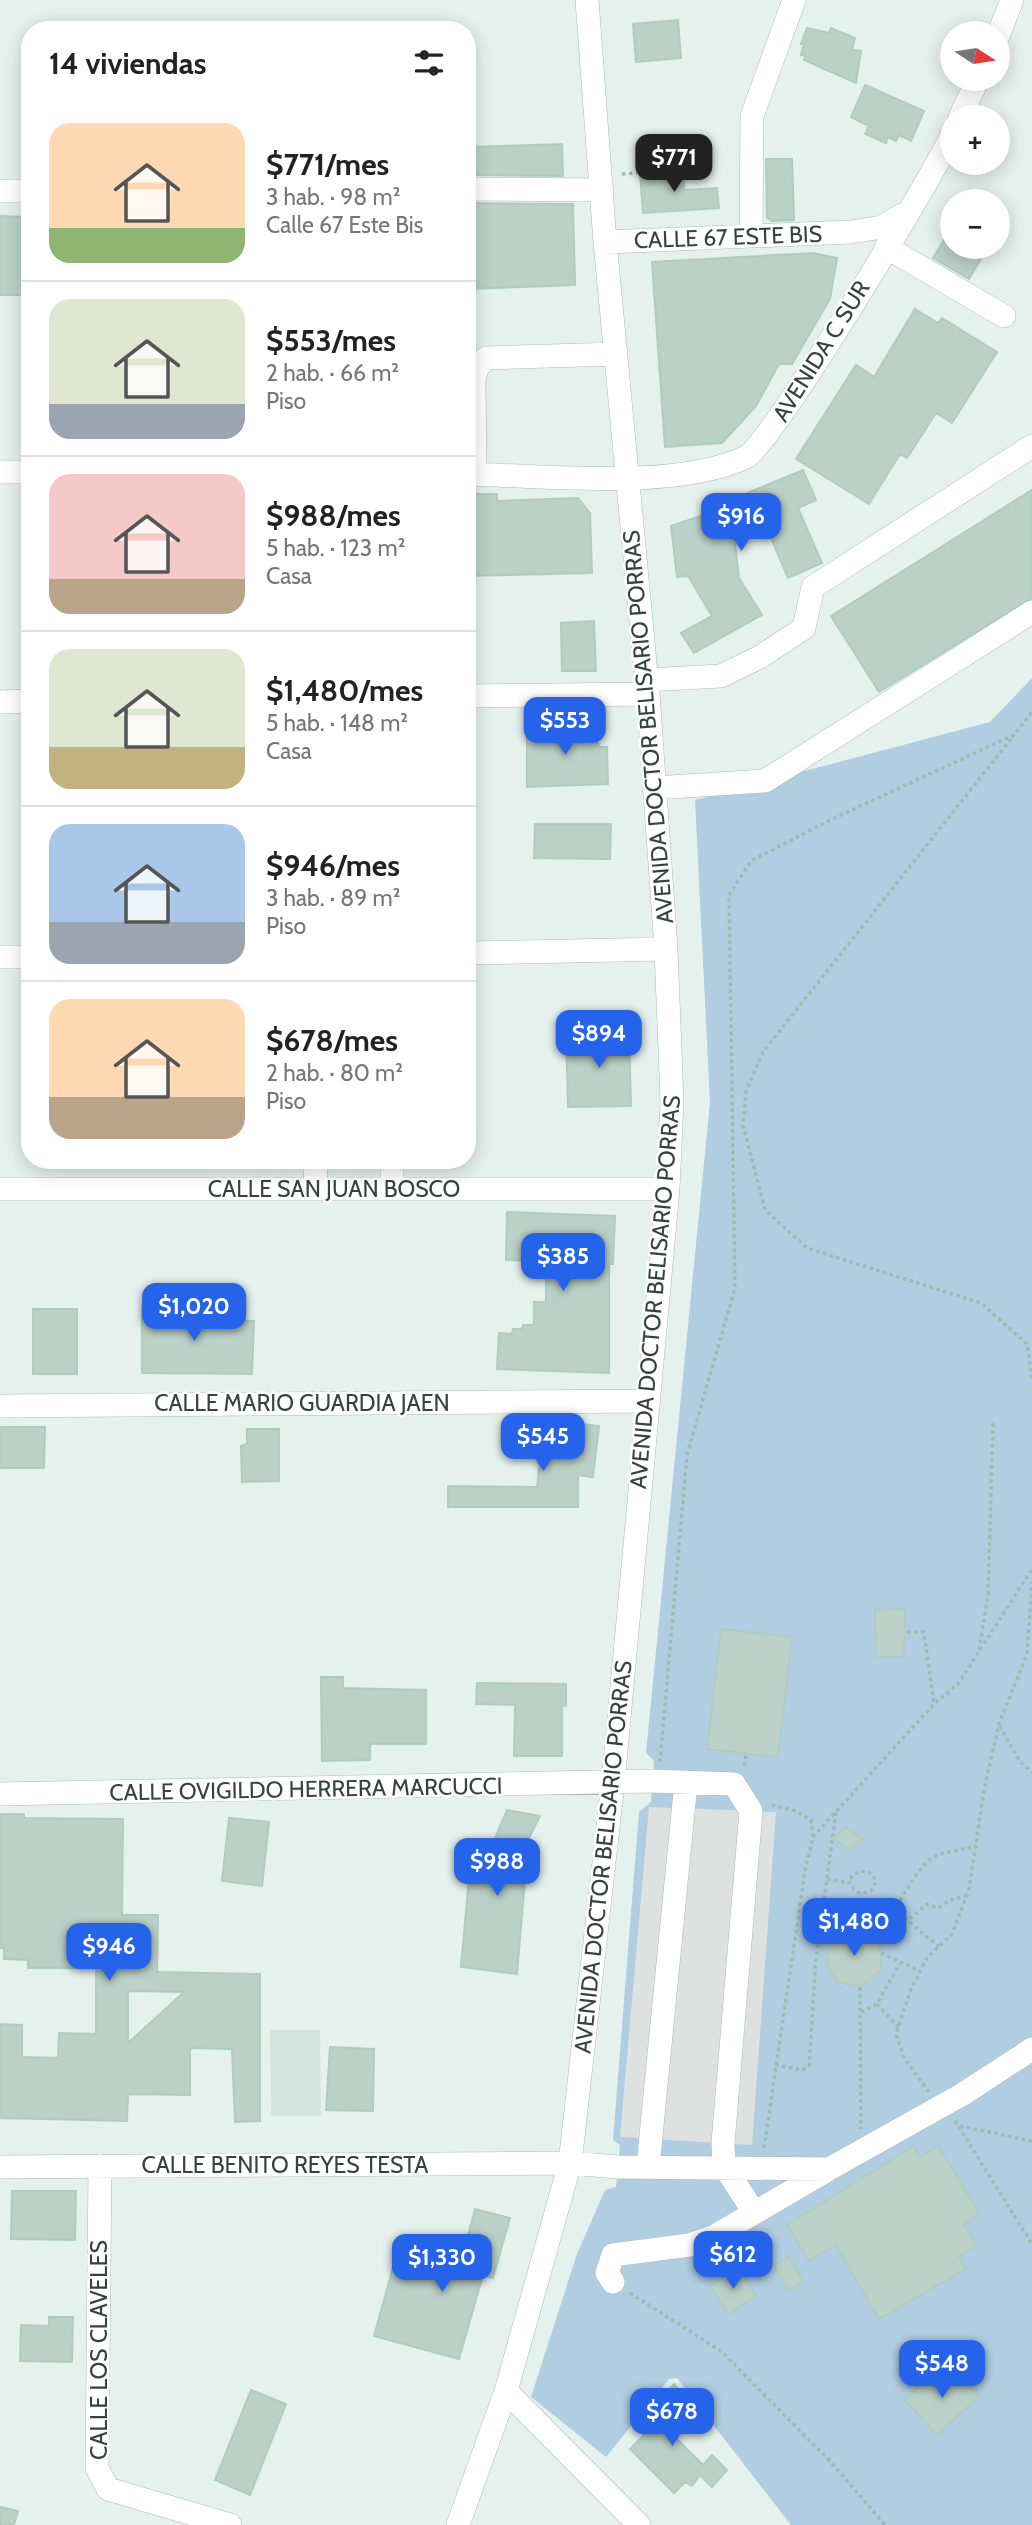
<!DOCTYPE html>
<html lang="es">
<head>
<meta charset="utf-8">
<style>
	:root { --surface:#fff; --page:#f2f2f2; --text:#222; --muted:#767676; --line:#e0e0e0; --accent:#2563eb }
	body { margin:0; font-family:Cabin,sans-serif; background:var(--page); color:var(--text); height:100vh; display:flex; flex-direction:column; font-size:26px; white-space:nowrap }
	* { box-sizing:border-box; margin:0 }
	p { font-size:23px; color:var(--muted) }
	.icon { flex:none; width:38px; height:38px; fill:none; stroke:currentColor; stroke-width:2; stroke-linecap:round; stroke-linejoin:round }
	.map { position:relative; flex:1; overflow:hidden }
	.drawer { position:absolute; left:21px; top:21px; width:455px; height:1148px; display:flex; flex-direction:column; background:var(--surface); border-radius:28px; box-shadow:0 4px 18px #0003 }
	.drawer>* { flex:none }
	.needle { width:46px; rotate:102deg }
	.controls { position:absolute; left:940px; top:21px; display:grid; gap:14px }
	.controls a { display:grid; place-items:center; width:70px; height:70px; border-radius:50%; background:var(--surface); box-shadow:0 4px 18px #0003; font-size:35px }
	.price { position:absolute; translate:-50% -60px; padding:0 16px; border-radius:14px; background:var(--accent); color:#fff; font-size:23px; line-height:46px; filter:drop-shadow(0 2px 4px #0008) }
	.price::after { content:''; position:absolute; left:50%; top:42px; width:21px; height:16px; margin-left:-10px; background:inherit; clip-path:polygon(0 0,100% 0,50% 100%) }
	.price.selected { background:#222; color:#fff }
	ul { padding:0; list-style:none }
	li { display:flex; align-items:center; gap:21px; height:175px; padding:0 28px }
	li+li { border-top:2px solid var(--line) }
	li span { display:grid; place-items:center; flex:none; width:196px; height:140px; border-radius:21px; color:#555 }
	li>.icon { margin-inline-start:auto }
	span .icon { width:84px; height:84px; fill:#fffc; stroke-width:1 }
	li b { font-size:30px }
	h2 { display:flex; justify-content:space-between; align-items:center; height:84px; padding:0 28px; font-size:30px }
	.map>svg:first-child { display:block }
	.residential { fill:#d3e4de }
	.green { fill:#b0cde2 }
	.parking { fill:#dde2e0 }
	.building { fill:#bbd1c8; stroke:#afccc0; stroke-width:2; fill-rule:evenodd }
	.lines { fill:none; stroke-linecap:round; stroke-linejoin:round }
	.minor-casing { stroke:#a8bbb4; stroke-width:24 }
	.path { stroke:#9abcaf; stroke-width:3.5; stroke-dasharray:3.5 3.5; stroke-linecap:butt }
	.minor { stroke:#fff; stroke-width:23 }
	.labels { text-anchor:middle; stroke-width:5; stroke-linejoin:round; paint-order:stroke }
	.street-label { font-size:23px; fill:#35433d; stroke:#fff }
</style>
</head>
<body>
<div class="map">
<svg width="1032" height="2525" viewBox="0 0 1032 2525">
	<rect width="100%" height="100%" fill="#e5f1ed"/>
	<path class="residential" d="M270 2030H320L321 2116H271Z"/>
	<path class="green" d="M1032 678V2525H791L677 2378 669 2379 606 2457 531 2397 577 2254 605 2190 616 2187 620 2145 613 2140 639 1812 651 1802 654 1761 646 1753 710 1102 695 800 990 722Z"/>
	<path class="parking" d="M649 1807 776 1812 752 2145 620 2137Z"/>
	<path class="building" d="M678 20 681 58 636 62 633 24Z
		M807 28 829 33 831 28 855 38 852 50 861 51 856 83 804 60 805 56 801 55 804 44H801Z
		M865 85 924 111 911 141 899 135 896 141 888 137 886 143 865 134 869 126 851 117Z
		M562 144 563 176 471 175 469 147Z
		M766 159H792L794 220 771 221 767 217Z
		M683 170 684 190 717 188 719 208 643 213 640 173Z
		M467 203 573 204 575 285 467 289Z
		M0 216 25 217 24 295H0Z
		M952 227V247H966L982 257 969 279 933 258Z
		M813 253 837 258 830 299 792 364H779L756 406 722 443 665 447 652 262Z
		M915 309 938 323 942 318 997 352 952 423 936 413 907 458 900 454 869 504 796 459 856 365 874 377Z
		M803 470 816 500 798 508 822 563 788 578 764 522 734 535 739 578 762 615 694 653 681 633 712 616 688 576 677 577 671 526 742 502 740 496Z
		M1032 490V598L879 692 831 616Z
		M467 494H497V501L578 498 590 513 592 573 467 576Z
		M594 621 596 671H562L561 623Z
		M527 724 593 728 599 747H607L608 784 527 787Z
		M535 824H611L610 859 534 858Z
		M629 1033 631 1106 568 1107 566 1035Z
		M507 1212 615 1216 613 1264H609V1373L497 1369 499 1333 512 1334 513 1329H522L523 1325H534V1302H546V1261L506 1260Z
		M142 1306H200V1319L254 1321 252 1374 142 1373Z
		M33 1309H77V1374H33Z
		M558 1421 599 1426 593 1477 578 1475V1507H448V1486L537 1487 544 1425 557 1426Z
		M0 1427H45L44 1468H0Z
		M247 1429H279V1481L242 1482 241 1446 247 1444Z
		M905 1609 904 1657H876L875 1610Z
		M721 1629 792 1637 778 1757 707 1749Z
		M321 1677H343V1688L426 1690V1744H370V1760L322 1761Z
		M477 1683 566 1684V1706L562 1705V1756H514L515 1705 476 1704Z
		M507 1810 540 1816 522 1852 527 1856 517 1974 461 1967 472 1844 491 1848Z
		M0 1814H24V1818L123 1819 122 1915H158L157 1972 260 1974V2121L235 2122 232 2049 190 2048V2095L128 2094 127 2121 0 2118V2024L22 2025V2057L58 2058 59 2033 96 2034V1968H28V1960L4 1959V1948H0ZM128 1991 184 1992 128 2043Z
		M229 1818 269 1822 262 1886 222 1881Z
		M846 1827 862 1839 848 1850 834 1838Z
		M853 1929 880 1943 881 1970 860 1987 837 1982 826 1963 832 1939Z
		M330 2047 374 2049 373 2111 326 2110Z
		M914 2146 920 2158 938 2146 980 2214 964 2224 977 2245 959 2256 966 2269 879 2319 836 2245 809 2261 787 2225Z
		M12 2191H76L75 2240 11 2239Z
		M475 2209 510 2218 493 2278 483 2275 459 2359 374 2336 394 2264 456 2281Z
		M789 2257 803 2282 789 2291 774 2266Z
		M739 2268 756 2296 728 2314 710 2286Z
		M49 2317H73L72 2362 20 2361 21 2325 49 2326Z
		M952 2367 979 2396 937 2435 905 2400 928 2378 934 2384Z
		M674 2384 685 2397 670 2411 676 2428 672 2434 703 2465 712 2455 727 2470 712 2487 700 2475 692 2486 685 2482 674 2493 630 2449 644 2435 636 2428Z
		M251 2390 286 2404 250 2495 215 2480Z
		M0 2507 18 2511 14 2525H0Z"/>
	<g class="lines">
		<defs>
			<path id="minor" d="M998 36 1012 0
				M960 117 978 79
				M467 189 602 190
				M0 191H30
				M751 235 752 116 794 0
				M605 242 851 232 882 227 904 214
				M886 247 1004 316
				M0 472H30
				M467 474C545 476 678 490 746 457 771 445 933 176 952 135
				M475 474 474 380 477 368 486 358 615 354
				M646 680 721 676 760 657 804 628 813 587 1032 446
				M467 696 648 694
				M0 702 30 701
				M654 788 765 781 1032 612
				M467 953 666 949
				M0 957H30
				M0 1189H668
				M315 1189 316 1160
				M392 1189V1160
				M0 1406 647 1401
				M0 1794 652 1781 734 1784 751 1811 723 2143 724 2166 754 2212
				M100 2166 97 2468 108 2489 230 2525
				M648 2166 686 1782
				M0 2167 570 2163 618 2167 829 2169 963 2094 1032 2049
				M613 2282 607 2273 613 2255 689 2245 713 2237 826 2171
				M506 2391 639 2525
				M458 2525 506 2391 570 2163 613 1783 668 1189 672 1101 666 949 648 694 605 242 587 0"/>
		</defs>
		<use href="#minor" class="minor-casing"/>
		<path class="path" d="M622 174 637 173
			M1011 739 763 1052 746 1091 743 1125 765 1210 807 1248 981 1303 1027 1344 1032 1379
			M907 1632H924L934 1704
			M979 1650 988 1596 993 1422
			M1000 1726 1020 1762 1032 1772
			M660 1762 687 1455 735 1288 729 895 751 861 828 821 1014 735 1032 712
			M744 1766 746 1754
			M813 1837 934 1704 958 1684 1032 1569
			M827 1879 850 1883 855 1891 862 1894 872 1890 876 1881 871 1873 860 1871 852 1876 850 1883
			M892 1911C911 1919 921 1935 939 1946
			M910 1919 927 1904 938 1908 950 1900 965 1896
			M854 1929 867 1918C899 1921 908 1878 929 1860 939 1851 964 1850 977 1846
			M881 1953 920 1971
			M860 1987 861 2129
			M877 2004 899 2028
			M861 2012 877 2004 900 1963
			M775 2065 802 2070 809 2066 816 1959 836 1812
			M929 2092 904 2058 896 2035 911 1989 927 1958 952 1934 969 1889 984 1790 999 1724 1027 1654 1032 1582
			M955 2121 1032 2244
			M960 2126 1032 2141
			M764 2148 805 1871 813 1837 811 1820 796 1811 769 1804
			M630 2293 721 2351 829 2460 885 2525"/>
		<use href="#minor" class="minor"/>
	</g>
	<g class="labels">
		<g class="street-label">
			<text transform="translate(728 237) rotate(-2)" y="8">CALLE 67 ESTE BIS</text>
			<text transform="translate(821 351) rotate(-58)" y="8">AVENIDA C SUR</text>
			<text transform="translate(648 727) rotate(-95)" y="8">AVENIDA DOCTOR BELISARIO PORRAS</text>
			<text x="334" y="1197">CALLE SAN JUAN BOSCO</text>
			<text transform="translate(655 1292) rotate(-85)" y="8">AVENIDA DOCTOR BELISARIO PORRAS</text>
			<text x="302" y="1411">CALLE MARIO GUARDIA JAEN</text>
			<text transform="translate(306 1789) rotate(-1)" y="8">CALLE OVIGILDO HERRERA MARCUCCI</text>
			<text transform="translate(603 1857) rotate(-84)" y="8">AVENIDA DOCTOR BELISARIO PORRAS</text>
			<text x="285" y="2173">CALLE BENITO REYES TESTA</text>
			<text transform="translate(99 2350) rotate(-90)" y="8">CALLE LOS CLAVELES</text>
		</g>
	</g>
</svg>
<div class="controls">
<a><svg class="needle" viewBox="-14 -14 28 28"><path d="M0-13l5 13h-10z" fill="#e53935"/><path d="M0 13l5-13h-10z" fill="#767676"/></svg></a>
<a>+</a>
<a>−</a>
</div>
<b class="price selected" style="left:674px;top:194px">$771</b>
<b class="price" style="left:741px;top:553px">$916</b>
<b class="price" style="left:565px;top:757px">$553</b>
<b class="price" style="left:599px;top:1070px">$894</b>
<b class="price" style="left:563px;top:1293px">$385</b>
<b class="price" style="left:194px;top:1343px">$1,020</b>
<b class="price" style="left:543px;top:1473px">$545</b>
<b class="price" style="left:497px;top:1898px">$988</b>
<b class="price" style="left:854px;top:1958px">$1,480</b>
<b class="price" style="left:109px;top:1983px">$946</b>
<b class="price" style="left:733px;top:2291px">$612</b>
<b class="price" style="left:442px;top:2294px">$1,330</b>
<b class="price" style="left:942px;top:2400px">$548</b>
<b class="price" style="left:672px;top:2448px">$678</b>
<section class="drawer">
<h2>14 viviendas<svg class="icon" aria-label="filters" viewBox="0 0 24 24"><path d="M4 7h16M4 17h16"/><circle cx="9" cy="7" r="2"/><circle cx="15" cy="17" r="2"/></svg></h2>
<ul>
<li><span style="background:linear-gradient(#ffd9b3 75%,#8fb573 0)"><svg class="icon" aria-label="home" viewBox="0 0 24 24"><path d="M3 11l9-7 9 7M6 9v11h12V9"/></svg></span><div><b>$771/mes</b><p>3 hab. · 98 m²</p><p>Calle 67 Este Bis</p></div></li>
<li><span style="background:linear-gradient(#dfe7d0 75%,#9aa5b1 0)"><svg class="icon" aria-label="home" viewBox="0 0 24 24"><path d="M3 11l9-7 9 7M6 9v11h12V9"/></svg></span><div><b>$553/mes</b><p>2 hab. · 66 m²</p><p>Piso</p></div></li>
<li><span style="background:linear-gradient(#f6c9c9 75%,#b9a48a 0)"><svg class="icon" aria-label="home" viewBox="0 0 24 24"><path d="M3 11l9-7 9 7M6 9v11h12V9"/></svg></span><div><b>$988/mes</b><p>5 hab. · 123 m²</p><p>Casa</p></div></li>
<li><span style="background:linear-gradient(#dfe7d0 70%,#c2b280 0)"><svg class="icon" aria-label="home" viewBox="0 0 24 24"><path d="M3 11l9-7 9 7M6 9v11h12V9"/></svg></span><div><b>$1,480/mes</b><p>5 hab. · 148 m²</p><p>Casa</p></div></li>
<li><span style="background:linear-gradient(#a9c7e8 70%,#9aa5b1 0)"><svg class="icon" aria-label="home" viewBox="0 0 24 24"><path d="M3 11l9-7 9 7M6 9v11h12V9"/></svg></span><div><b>$946/mes</b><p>3 hab. · 89 m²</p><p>Piso</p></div></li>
<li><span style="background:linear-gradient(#ffd9b3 70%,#b9a48a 0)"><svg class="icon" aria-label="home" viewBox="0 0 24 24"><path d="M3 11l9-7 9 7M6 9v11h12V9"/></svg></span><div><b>$678/mes</b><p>2 hab. · 80 m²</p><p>Piso</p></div></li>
</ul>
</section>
</div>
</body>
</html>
